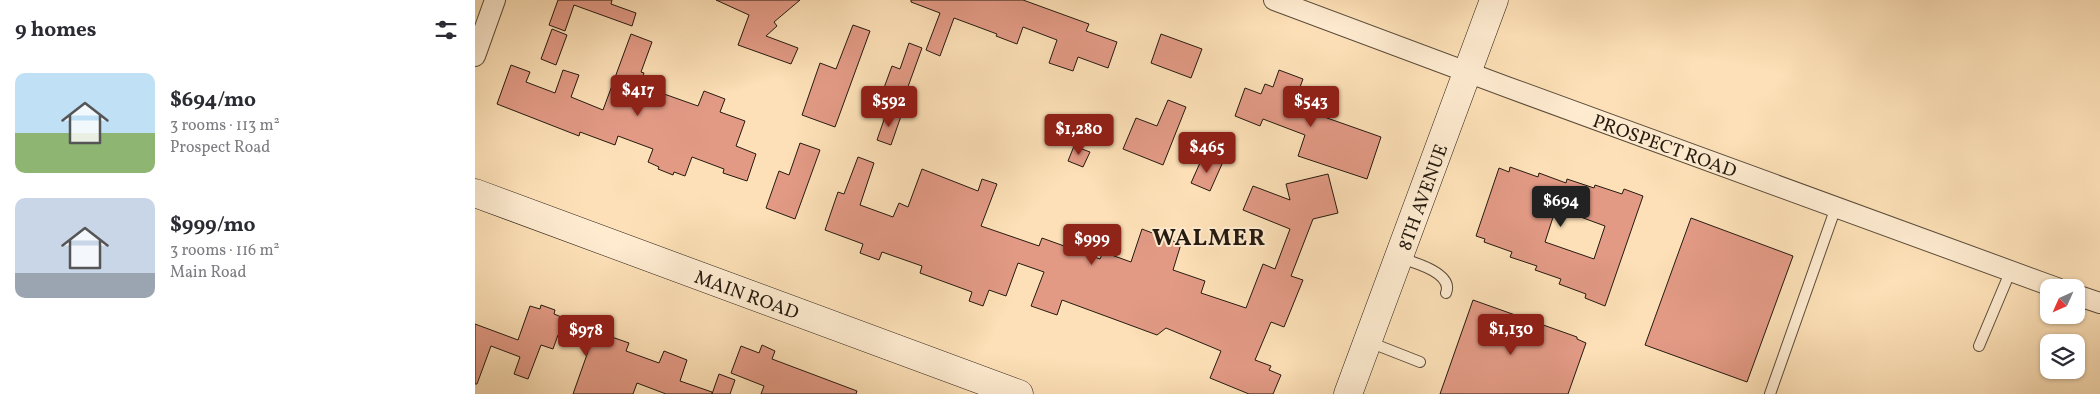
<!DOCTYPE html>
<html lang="en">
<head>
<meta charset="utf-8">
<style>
	:root { --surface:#fff; --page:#f2f2f3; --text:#2b2b33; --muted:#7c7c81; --accent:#8f2418 }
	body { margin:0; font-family:Vollkorn,serif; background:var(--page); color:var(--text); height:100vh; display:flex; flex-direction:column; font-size:19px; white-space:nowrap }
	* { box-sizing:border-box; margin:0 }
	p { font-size:16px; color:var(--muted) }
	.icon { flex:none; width:28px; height:28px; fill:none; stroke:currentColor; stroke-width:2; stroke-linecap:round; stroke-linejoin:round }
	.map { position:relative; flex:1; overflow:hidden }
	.drawer { display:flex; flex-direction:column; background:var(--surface); width:475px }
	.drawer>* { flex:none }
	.needle { width:32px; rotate:225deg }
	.tools { position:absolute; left:1565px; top:279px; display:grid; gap:10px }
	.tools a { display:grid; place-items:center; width:45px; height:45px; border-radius:10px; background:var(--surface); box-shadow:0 1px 4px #0004; font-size:25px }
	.price { position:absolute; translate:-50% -42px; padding:0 11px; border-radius:5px; background:var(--accent); color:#fff; font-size:16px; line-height:32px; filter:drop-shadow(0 1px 2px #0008) }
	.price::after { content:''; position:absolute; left:50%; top:30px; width:15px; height:11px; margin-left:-8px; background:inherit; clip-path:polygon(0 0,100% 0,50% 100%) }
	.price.active { background:#222; color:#fff }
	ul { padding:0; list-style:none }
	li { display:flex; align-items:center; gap:15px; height:125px; padding:0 15px }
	li span { display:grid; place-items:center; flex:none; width:140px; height:100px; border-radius:10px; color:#555 }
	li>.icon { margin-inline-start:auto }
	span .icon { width:60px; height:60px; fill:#fffc; stroke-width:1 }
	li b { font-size:21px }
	h2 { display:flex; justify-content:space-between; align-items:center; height:60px; padding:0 15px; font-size:21px }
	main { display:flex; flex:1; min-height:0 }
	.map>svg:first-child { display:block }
	.building { fill:#e29a85; stroke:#251a0f; fill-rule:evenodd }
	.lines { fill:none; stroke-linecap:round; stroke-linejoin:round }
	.lane-casing { stroke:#5b4c39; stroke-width:12 }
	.street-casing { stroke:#5b4c39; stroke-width:22 }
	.secondary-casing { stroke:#251a0f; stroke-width:29 }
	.lane { stroke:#feebd0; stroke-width:10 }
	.street { stroke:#feebd0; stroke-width:20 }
	.secondary { stroke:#feebd0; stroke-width:28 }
	.labels { text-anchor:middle; stroke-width:4; stroke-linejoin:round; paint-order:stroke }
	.street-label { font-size:19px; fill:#251a0f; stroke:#feebd0 }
	.district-label { font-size:24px; font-weight:bold; letter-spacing:1px; fill:#251a0f; stroke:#feebd0 }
</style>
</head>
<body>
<main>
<section class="drawer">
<h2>9 homes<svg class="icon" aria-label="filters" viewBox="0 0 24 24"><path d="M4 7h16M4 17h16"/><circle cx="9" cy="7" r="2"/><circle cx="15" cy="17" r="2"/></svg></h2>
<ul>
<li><span style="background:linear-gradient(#bfe0f5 60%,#8fb573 0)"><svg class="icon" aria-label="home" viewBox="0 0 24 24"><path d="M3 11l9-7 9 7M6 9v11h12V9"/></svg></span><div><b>$694/mo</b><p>3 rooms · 113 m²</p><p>Prospect Road</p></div></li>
<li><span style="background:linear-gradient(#c9d6e8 75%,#9aa5b1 0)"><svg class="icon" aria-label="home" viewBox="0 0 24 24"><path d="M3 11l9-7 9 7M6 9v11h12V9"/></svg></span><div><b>$999/mo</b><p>3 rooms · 116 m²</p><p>Main Road</p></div></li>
</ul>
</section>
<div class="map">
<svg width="1625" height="394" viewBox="0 0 1625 394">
	<rect width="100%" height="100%" fill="#fde0b7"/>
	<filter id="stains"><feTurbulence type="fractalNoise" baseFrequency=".004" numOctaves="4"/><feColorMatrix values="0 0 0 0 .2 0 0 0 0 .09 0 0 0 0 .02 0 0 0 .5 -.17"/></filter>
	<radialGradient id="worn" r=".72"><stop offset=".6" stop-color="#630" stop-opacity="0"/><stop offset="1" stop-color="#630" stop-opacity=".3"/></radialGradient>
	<path class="building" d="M83 0H137L136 4 161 13 157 26 99 5 90 31 74 25Z
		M241 0H325L299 22 302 26 291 36 323 48 316 64 263 45 274 15Z
		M436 0H548L614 24 611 31 642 42 633 68 603 57 598 71 574 63 582 40 548 27 542 44 521 36 522 34 479 18 465 56 451 50 465 13 436 2Z
		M378 25 395 31 360 127 327 115 345 63 361 69Z
		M77 29 92 35 81 65 66 59Z
		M156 34 177 42 166 72 169 73 166 80 177 84 175 89 223 106 229 91 250 99 245 112 270 121 261 146 281 154 272 181 248 173 249 169 217 157 210 176 199 172 198 175 183 169 184 167 173 162 178 149 143 136 140 145 105 132 104 136 22 104 36 65 55 72 51 82 80 93 88 70 104 75 96 97 128 110Z
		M686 34 727 49 716 78 676 63Z
		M434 43 447 48 426 106 414 102 415 99 406 96 417 66 425 69Z
		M804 70 828 79 818 106 906 137 892 179 823 156 830 135 788 119 785 126 760 116 770 88 786 94 790 84 798 87Z
		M693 100 711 107 688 165 648 149 661 118 682 126Z
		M412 111 426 116 416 145 402 140Z
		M325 143 345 150 320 219 291 208 304 171 314 175Z
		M599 146 615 152 608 167 593 161Z
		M728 156 747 164 735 191 716 183Z
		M383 157 399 163 385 205 418 217 424 203 433 207 447 169 503 191 507 179 522 184 506 226 564 246 567 238 625 259 628 252 656 262 667 229 706 244 698 270 730 281 726 293 771 308 788 264 800 269 815 229 768 210 778 186 815 200 811 184 853 174 863 213 838 219 816 276 828 280 809 327 796 322 780 360 796 366 794 370 806 375 798 394H774L735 378 746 351 691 328 682 335 587 300 582 315 556 306 569 272 543 263 531 296 514 290 508 306 494 301 497 292 445 273 447 266 407 252 404 260 385 253 388 244 350 230 363 192 369 194Z
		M1035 167 1063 177 1064 173 1091 183 1092 179 1119 188 1120 185 1147 194 1149 189 1168 196 1130 306 1110 298 1111 294 1084 284 1086 279 1060 270 1062 266 1035 257 1037 252 1009 242 1010 239 1001 236 1024 168 1034 172ZM1081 208 1130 226 1119 259 1070 242Z
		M1216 218 1318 256 1272 382 1170 345Z
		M998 300 1102 337V339L1111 343 1093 394H965Z
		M66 305 80 310 79 314 89 318 88 320 154 343 151 351 184 363 189 351 212 360 205 381 237 392V394H191L162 383 158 394H98L115 346 83 335 78 349 66 345 53 379 39 374 45 357 16 346 2 384H0V324L43 340 55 306 65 309Z
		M287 345 300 351 297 359 382 391 381 394H286L289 386 256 373 266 346 284 353Z
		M244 374 260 380 255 394H237Z"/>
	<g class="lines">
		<defs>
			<path id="lane" d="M925 258C938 262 979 273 971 293
				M894 342 945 362
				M1504 346 1536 270
				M1295 394 1361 207"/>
			<path id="street" d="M799 0 1032 87 1582 288
				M0 56 20 0
				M1601 295 1625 303"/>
			<path id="secondary" d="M0 193 544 394
				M873 394 1019 0"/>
		</defs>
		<use href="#lane" class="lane-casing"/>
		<use href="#street" class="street-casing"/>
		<use href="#secondary" class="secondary-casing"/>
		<use href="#lane" class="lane"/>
		<use href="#street" class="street"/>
		<use href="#secondary" class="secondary"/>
	</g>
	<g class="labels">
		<g class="street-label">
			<text transform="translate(1190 145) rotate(20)" y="7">PROSPECT ROAD</text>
			<text transform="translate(947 197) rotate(-70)" y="7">8TH AVENUE</text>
			<text transform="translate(272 294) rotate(20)" y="7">MAIN ROAD</text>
		</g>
		<g class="district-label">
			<text x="734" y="245">WALMER</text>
		</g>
	</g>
	<rect width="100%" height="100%" filter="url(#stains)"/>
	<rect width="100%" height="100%" fill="url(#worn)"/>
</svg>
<div class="tools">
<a><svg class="needle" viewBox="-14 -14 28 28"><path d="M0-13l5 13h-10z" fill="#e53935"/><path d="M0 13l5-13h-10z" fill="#7c7c81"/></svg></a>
<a><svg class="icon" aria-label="layers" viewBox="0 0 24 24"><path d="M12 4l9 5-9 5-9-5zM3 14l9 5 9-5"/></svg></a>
</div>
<b class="price" style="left:163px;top:117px">$417</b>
<b class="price" style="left:414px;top:128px">$592</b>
<b class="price" style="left:836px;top:128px">$543</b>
<b class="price" style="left:604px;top:156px">$1,280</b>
<b class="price" style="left:732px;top:174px">$465</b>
<b class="price active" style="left:1086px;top:228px">$694</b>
<b class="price" style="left:617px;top:266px">$999</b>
<b class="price" style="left:1036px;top:356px">$1,130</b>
<b class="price" style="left:111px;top:357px">$978</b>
</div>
</main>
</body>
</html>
